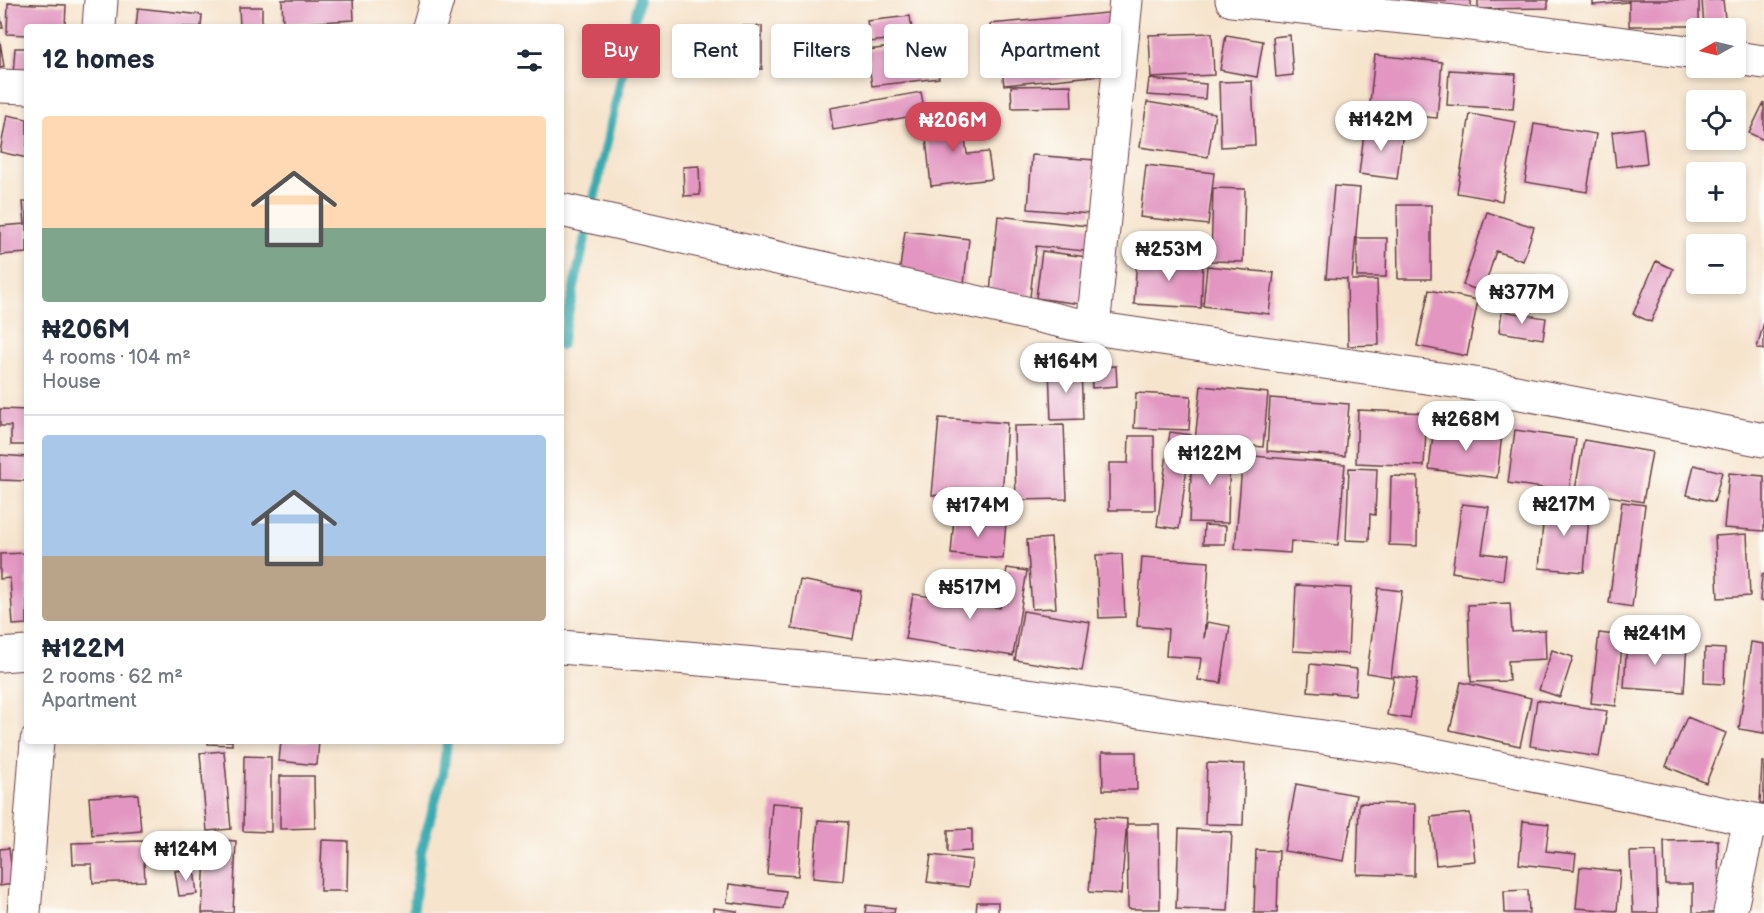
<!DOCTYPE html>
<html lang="en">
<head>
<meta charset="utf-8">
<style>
	:root { --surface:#fff; --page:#f6f6f7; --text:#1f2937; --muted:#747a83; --line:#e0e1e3; --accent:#d1495b }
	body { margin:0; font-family:"Balsamiq Sans",sans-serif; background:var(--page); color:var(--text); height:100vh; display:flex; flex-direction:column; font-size:22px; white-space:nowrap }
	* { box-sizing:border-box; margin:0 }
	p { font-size:20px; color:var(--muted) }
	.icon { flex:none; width:33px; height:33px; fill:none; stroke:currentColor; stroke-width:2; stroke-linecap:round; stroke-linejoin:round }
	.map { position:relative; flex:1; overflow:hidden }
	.details { position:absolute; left:24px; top:24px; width:540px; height:720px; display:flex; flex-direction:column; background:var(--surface); border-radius:6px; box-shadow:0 3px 9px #0003 }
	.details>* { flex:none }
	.banner { position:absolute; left:582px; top:24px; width:570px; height:54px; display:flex; gap:12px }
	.needle { width:39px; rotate:262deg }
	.controls { position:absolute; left:1686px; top:18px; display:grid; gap:12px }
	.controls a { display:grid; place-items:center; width:60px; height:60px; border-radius:6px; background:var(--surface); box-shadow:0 3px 9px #0003; font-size:30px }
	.price { position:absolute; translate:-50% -51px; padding:0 14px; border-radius:21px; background:#fff; color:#222; font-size:20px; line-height:39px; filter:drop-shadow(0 2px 3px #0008) }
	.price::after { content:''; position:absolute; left:50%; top:36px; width:18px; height:14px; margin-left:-9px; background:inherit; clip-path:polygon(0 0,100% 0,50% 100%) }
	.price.on { background:var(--accent); color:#fff }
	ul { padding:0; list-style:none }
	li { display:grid; align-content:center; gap:12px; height:318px; padding:0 18px }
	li+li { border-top:2px solid var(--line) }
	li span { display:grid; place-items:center; height:186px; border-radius:6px; color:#555 }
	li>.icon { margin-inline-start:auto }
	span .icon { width:108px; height:108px; fill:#fffc; stroke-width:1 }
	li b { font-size:26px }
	h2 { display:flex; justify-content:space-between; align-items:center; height:72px; padding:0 18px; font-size:26px }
	.pill { padding:0 21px; border-radius:6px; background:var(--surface); box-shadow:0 3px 9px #0003; font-size:21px; line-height:54px }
	.pill.on { background:var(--accent); color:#fff }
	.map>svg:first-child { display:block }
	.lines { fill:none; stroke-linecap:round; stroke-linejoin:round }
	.stream { stroke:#38abb1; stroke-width:10 }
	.building { fill:#e296c1 }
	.minor-casing { stroke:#643d43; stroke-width:35 }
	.minor { stroke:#fff; stroke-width:33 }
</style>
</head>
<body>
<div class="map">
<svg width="1764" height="913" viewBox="0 0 1764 913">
	<rect width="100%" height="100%" fill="#fdfcf7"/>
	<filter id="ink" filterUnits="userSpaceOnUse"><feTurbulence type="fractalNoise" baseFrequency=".0167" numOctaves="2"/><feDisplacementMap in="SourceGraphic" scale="12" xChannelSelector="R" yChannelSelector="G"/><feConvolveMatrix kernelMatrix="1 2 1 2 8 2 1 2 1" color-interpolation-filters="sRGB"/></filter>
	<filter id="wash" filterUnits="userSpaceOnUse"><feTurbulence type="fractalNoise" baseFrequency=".008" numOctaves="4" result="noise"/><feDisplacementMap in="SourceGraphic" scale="24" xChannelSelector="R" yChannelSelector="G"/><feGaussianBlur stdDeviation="1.35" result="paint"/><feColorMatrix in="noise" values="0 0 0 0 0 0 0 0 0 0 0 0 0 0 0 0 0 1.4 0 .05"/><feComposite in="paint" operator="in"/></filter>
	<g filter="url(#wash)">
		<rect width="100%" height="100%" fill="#f6e4cd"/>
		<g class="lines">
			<path class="stream" d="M561 345 639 0
				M413 913 421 851 443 773 447 741"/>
		</g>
		<g id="blocks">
			<path class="building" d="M282 0H353L354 20 283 24Z
				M1404 0H1471V8L1404 4Z
				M1478 0H1548V8L1478 9Z
				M1593 0H1628V2L1593 5Z
				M1629 0H1699V26H1629Z
				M1702 0H1723L1726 28H1704Z
				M8 3 66 5 65 27H27V35L7 34Z
				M239 7H262V27H240Z
				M138 8 202 15 201 27H136Z
				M1117 12 1119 43 993 54 990 24Z
				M0 14 3 28H0Z
				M910 16 913 37 870 42 867 21Z
				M724 26H762V69L724 68Z
				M1212 33 1214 75 1151 78 1149 35Z
				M1226 35 1263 41 1257 77 1220 70Z
				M1290 35 1293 75 1276 77 1273 37Z
				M0 41 4 67 0 68Z
				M935 42 939 78 872 86 867 50Z
				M15 48H27V76L13 75Z
				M1110 52 1113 74 1004 85 1001 63Z
				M1375 55 1442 62 1437 118 1369 112Z
				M1449 70 1516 74 1513 109 1447 105Z
				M1149 79 1206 84 1205 99 1147 95Z
				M1252 81 1255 145 1221 147 1219 82Z
				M1071 85 1072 107 1012 108 1011 86Z
				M921 92 925 114 833 130 830 108Z
				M1147 102 1215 113 1208 157 1140 147Z
				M1764 102V140L1749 133Z
				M962 114 967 154 988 152 992 179 931 186 924 118Z
				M1470 114 1516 122 1502 201 1457 193Z
				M7 115 27 119V158L0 152Z
				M1534 124 1596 134 1587 192 1525 182Z
				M1365 126 1403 131 1397 179 1359 174Z
				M1643 128 1647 163 1616 167 1612 132Z
				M1032 155 1095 160 1091 214 1028 209Z
				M1146 165 1214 173 1208 225 1140 217Z
				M699 166 700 195 684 196 683 167Z
				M1334 186 1360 188 1352 280H1377L1379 345 1348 346 1347 279 1326 278Z
				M1213 188 1245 189 1243 262 1211 261Z
				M23 202H27V253L0 255V226L25 224Z
				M1397 205H1431V279H1398Z
				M1487 212 1534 227 1523 261 1496 251 1483 292 1463 285Z
				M998 216 1097 227 1094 252 1036 246 1030 297 990 292Z
				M905 231 969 239 964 284 899 275Z
				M1357 238H1387L1386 277H1357Z
				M1042 251 1094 258 1088 305 1036 298Z
				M1137 256 1203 260 1201 308 1134 304Z
				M1656 261 1673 269 1651 322 1633 314Z
				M1207 266 1274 273 1269 314 1203 306Z
				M1429 290 1478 300 1467 356 1417 346Z
				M1502 311 1546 318 1543 339 1499 332Z
				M1764 322V350L1757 348Z
				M1116 366 1117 386 1092 388 1091 367Z
				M1081 368 1083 419 1051 420 1049 369Z
				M1201 386 1268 393 1263 447 1195 440Z
				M1136 393 1191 396 1189 430 1134 428Z
				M1270 398 1349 404 1345 456 1267 451Z
				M0 409 27 410V445H11V426H0Z
				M1358 410 1427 413 1424 466 1356 463Z
				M939 418 1007 423 1001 511 956 507V497L932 495Z
				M1064 425 1067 499 1016 500 1014 426Z
				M1434 426 1502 434 1497 478 1429 469Z
				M1515 430 1576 439 1569 492 1508 483Z
				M1170 432 1191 435 1179 529 1157 526Z
				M1129 436H1154L1155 510H1109V463H1128Z
				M1584 440 1652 452 1643 502 1575 490Z
				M1192 448 1230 449 1228 523 1189 522Z
				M0 455 27 457V481L0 480Z
				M1243 455 1345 464 1338 545 1291 541 1290 553 1235 549Z
				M1694 465 1722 472 1714 502 1687 495Z
				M1349 468 1377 469 1375 515 1370 514 1369 541 1346 540Z
				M1729 473 1764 476V531L1724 528Z
				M1391 476 1418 477 1417 546 1389 545Z
				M1622 502 1645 505 1632 607 1609 603Z
				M1545 503 1590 507 1584 572 1539 568Z
				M1462 504 1489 507 1482 553 1506 556 1503 580 1452 572Z
				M954 517 1006 522 1003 559 951 554Z
				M1204 525 1226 526 1225 544H1203Z
				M1747 534 1750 596 1718 598 1715 536Z
				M1051 538 1056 608 1032 609 1027 540Z
				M27 553V624L13 625 10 578 0 579V554Z
				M1122 554 1125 617 1099 618 1096 555Z
				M1142 557 1209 562 1204 639 1207 622 1230 626 1221 683 1198 680 1201 658 1166 656 1168 629 1137 626Z
				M1007 568 1027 571 1013 656 905 639 913 594 1000 608Z
				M1762 574H1764V602L1760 601Z
				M800 580 861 591 853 639 792 629Z
				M1296 585 1351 588 1348 654 1293 651Z
				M1378 588 1402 591 1391 677 1367 673Z
				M1510 603 1512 632 1545 630 1546 659 1508 661 1509 681 1471 682 1468 605Z
				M1023 611 1090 622 1082 671 1015 660Z
				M1599 633 1623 636 1616 706 1591 703Z
				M1627 640 1687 644 1684 692 1624 688Z
				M1751 642 1764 644V733L1739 729Z
				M1705 648 1725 649 1724 684 1704 683Z
				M1552 650 1573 657 1560 697 1539 690Z
				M1310 664 1357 669 1355 695 1308 691Z
				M1394 676 1417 679 1410 719 1387 715Z
				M1461 682 1531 698 1520 746 1450 730Z
				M1537 700 1607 711 1599 757 1530 746Z
				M1687 717 1726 733 1706 783 1666 766Z
				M208 741H232V745L208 744Z
				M281 741H319L317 765 279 761Z
				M224 751 231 829 207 831 200 753Z
				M1102 752H1136L1137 790H1103Z
				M244 756 271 757V832L243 831Z
				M1762 762H1764V803H1760Z
				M1207 763 1245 764 1243 825 1205 824Z
				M280 776H314L315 828 280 829Z
				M1296 784 1356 795 1344 861 1284 851Z
				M138 794 141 831 92 835 89 797Z
				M772 803 803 805 798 876 767 874Z
				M1359 803 1415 804 1414 876 1357 874Z
				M1470 813 1475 861 1436 865 1431 817Z
				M1095 817 1127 819 1121 894 1089 892Z
				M818 820 848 822 843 881 813 878Z
				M1523 821 1549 824 1546 851 1576 854 1574 870 1519 864Z
				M1127 824H1159L1160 909H1128Z
				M972 829V851L948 852V830Z
				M1179 829 1232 832 1228 911 1176 909Z
				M206 839 236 841 233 913H202Z
				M322 840 348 841 347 891H320Z
				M1718 840 1719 913H1693V884H1665L1664 841Z
				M143 841 145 881 93 883 92 864H73L72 843Z
				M9 848 13 884 0 886V849Z
				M1256 850 1279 851 1277 913H1254Z
				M1656 851 1658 913H1633L1630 852Z
				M931 855 972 860 969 887 927 882Z
				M1580 867 1620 871 1617 911 1576 908Z
				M194 869 197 894 179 896 175 871Z
				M729 884 786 891 783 909 727 902Z
				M1528 890 1529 913H1505L1504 891Z
				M977 902H998V913H976Z
				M866 905 895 908 894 913H865Z
				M714 908 737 911V913H714Z"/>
		</g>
	</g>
	<g filter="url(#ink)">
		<use href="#blocks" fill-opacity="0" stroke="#643d43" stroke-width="1.5"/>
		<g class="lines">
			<defs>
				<path id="minor" d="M1232 0 1454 22 1696 53
					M99 27 101 0
					M429 27 437 0
					M1736 58 1764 62
					M0 86 27 87
					M561 210 1093 328 1474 384 1764 440
					M1093 328 1126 0
					M561 647 894 676 1400 748 1764 822
					M0 655 27 653
					M24 913 37 741
					M1730 913 1750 819"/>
			</defs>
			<use href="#minor" class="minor-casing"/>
			<use href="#minor" class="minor"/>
		</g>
	</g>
</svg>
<div class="controls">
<a><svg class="needle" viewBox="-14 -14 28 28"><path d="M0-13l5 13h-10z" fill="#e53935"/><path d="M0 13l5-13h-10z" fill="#747a83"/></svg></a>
<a><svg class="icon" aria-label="locate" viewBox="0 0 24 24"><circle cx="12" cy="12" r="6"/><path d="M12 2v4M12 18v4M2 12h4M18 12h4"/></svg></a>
<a>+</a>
<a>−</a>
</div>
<b class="price" style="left:1381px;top:152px">₦142M</b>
<b class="price on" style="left:953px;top:153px">₦206M</b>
<b class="price" style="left:1169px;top:282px">₦253M</b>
<b class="price" style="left:1522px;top:325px">₦377M</b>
<b class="price" style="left:1066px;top:394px">₦164M</b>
<b class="price" style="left:1466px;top:452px">₦268M</b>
<b class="price" style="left:1210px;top:486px">₦122M</b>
<b class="price" style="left:1564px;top:537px">₦217M</b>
<b class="price" style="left:978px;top:538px">₦174M</b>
<b class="price" style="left:970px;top:620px">₦517M</b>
<b class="price" style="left:1655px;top:666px">₦241M</b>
<b class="price" style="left:186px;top:882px">₦124M</b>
<div class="banner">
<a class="pill on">Buy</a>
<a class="pill">Rent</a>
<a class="pill">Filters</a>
<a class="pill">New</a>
<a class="pill">Apartment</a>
</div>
<section class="details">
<h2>12 homes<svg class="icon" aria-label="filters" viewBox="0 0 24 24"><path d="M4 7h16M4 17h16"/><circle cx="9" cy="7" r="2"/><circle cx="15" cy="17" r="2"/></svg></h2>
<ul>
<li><span style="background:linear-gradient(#ffd9b3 60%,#7fa58c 0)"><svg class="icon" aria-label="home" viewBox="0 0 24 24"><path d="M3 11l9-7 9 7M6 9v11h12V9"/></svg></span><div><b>₦206M</b><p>4 rooms · 104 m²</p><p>House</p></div></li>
<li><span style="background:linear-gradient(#a9c7e8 65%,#b9a48a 0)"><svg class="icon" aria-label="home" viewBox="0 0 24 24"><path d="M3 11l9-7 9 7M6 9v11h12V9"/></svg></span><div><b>₦122M</b><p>2 rooms · 62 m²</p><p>Apartment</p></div></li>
</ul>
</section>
</div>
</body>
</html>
